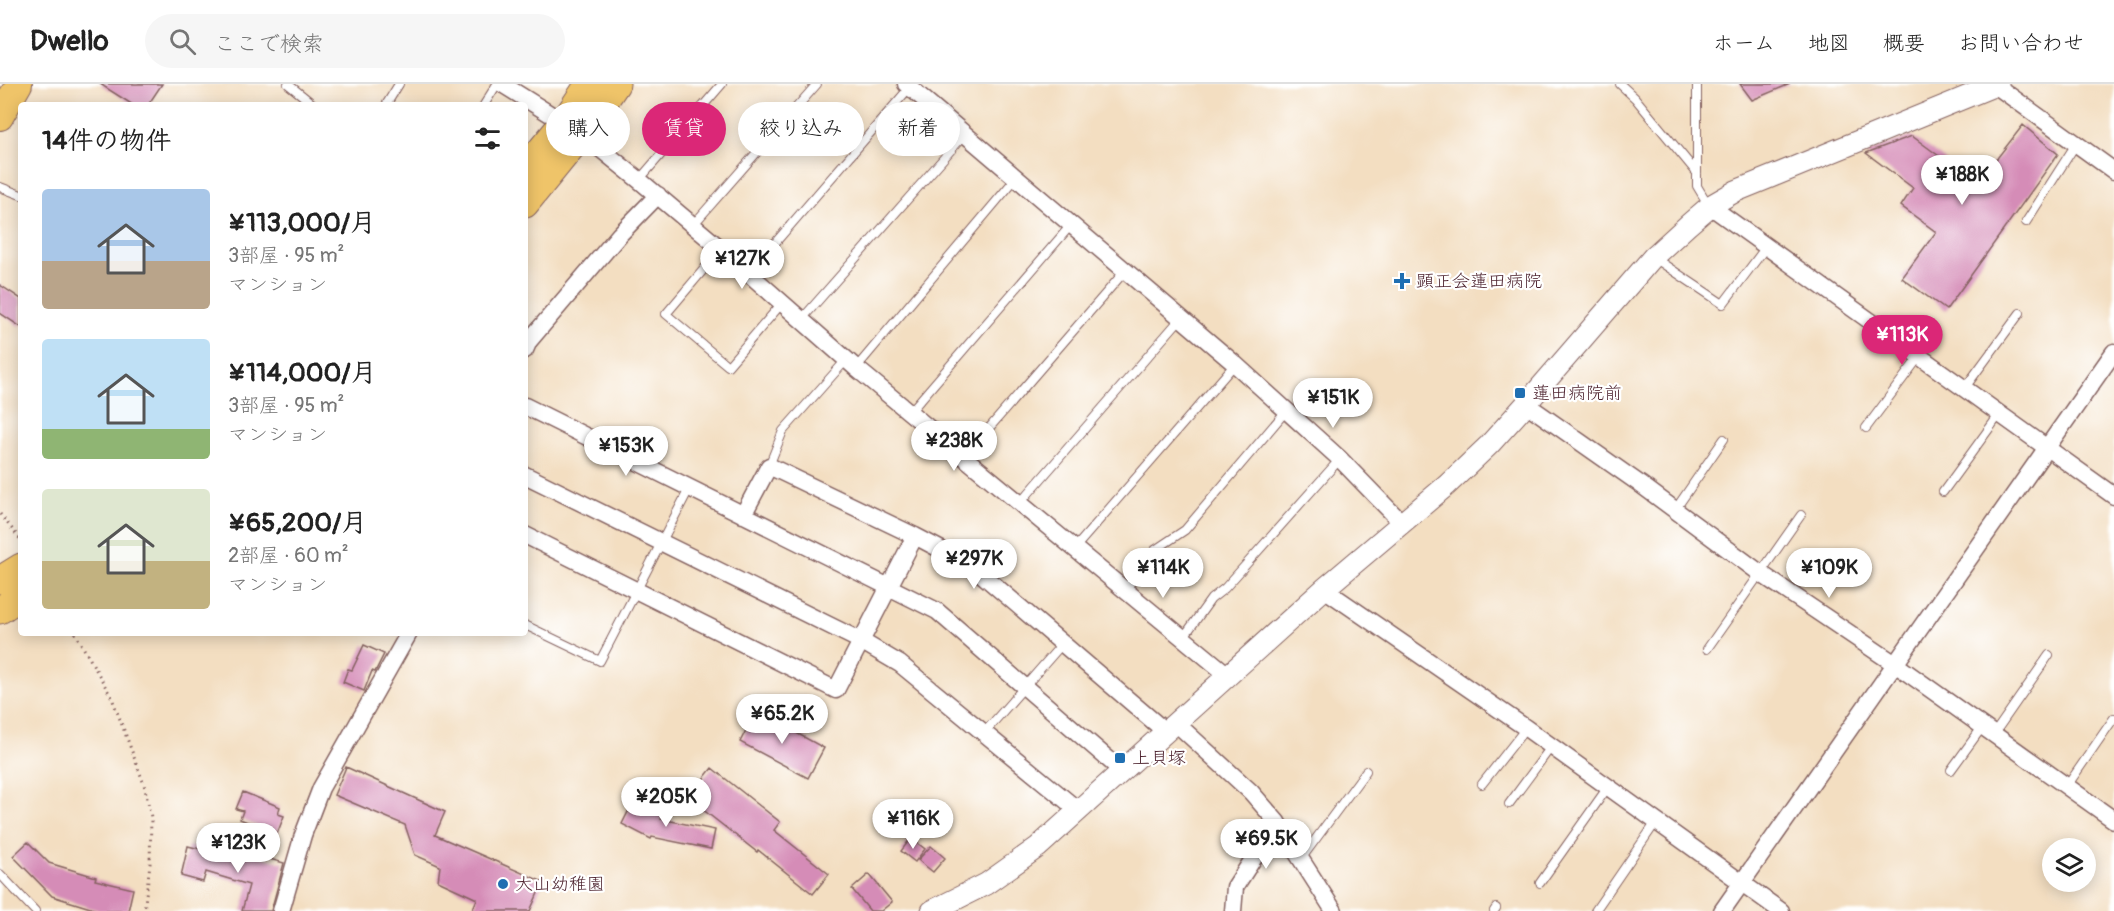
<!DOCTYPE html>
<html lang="ja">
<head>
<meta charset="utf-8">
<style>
	:root { --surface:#fff; --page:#f6f6f6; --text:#222; --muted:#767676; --line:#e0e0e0; --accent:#db2777 }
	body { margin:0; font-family:Pangolin,"Klee One",sans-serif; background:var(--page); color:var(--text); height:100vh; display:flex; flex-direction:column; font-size:22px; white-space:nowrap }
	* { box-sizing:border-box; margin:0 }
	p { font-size:20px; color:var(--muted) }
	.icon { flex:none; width:33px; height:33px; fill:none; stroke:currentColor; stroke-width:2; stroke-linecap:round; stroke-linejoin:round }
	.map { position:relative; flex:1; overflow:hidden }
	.details { position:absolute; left:18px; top:18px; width:510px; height:534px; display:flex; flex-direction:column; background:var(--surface); border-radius:6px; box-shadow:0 3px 15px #0003 }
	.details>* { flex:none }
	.hud { position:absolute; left:546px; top:18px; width:570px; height:54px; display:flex; gap:12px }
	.fabs { position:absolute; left:2042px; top:754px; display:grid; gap:12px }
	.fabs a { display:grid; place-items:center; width:54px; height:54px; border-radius:50%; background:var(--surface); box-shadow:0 3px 15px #0003; font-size:30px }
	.price { position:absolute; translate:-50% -51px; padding:0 14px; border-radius:21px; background:#fff; color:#222; font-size:20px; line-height:39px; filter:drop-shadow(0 2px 3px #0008) }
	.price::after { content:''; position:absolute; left:50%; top:36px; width:18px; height:14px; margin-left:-9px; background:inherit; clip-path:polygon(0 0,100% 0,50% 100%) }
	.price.current { background:var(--accent); color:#fff }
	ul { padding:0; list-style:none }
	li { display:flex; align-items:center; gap:18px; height:150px; padding:0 24px }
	li span { display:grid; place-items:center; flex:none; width:168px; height:120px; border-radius:6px; color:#555 }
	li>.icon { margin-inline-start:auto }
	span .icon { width:72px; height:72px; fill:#fffc; stroke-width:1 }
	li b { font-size:26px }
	h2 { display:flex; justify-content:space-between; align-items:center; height:72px; padding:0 24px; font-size:26px }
	.tag { padding:0 21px; border-radius:27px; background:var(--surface); box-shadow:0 3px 15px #0003; font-size:21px; line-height:54px }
	.tag.current { background:var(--accent); color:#fff }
	header { display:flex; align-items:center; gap:36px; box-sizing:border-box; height:84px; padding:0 30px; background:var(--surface); border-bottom:2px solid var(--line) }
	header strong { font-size:28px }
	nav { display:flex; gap:33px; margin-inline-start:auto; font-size:21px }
	.search { width:420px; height:54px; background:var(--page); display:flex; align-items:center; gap:15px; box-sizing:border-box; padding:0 21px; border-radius:33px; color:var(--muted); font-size:22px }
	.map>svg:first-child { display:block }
	.building { fill:#d58cb7 }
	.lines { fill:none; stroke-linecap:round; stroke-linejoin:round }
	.service-casing { stroke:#856260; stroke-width:10 }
	.minor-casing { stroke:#856260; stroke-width:19 }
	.tertiary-casing { stroke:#856260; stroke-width:23 }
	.primary-casing { stroke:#856260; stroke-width:28 }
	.trunk-casing { stroke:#856260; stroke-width:29 }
	.path { stroke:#856260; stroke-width:3; stroke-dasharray:1.5 4.5; stroke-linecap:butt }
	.service { stroke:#fff; stroke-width:8 }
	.minor { stroke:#fff; stroke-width:16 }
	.tertiary { stroke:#fff; stroke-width:21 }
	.primary { stroke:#efc469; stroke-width:26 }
	.trunk { stroke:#efc469; stroke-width:27 }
	.poi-dot { fill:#1f6fb2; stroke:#fff; stroke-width:2 }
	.labels { text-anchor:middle; stroke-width:4.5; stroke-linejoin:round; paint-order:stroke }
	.poi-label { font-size:18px; fill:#4a1f2b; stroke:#fff; text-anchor:start }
</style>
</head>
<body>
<header>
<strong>Dwello</strong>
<div class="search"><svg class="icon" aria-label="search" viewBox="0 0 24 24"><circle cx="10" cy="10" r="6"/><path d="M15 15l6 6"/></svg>ここで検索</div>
<nav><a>ホーム</a><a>地図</a><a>概要</a><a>お問い合わせ</a></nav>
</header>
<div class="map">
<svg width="2114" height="827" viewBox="0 0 2114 827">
	<rect width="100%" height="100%" fill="#fff"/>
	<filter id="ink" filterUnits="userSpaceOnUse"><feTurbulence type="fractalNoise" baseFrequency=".0167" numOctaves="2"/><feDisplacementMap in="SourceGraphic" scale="12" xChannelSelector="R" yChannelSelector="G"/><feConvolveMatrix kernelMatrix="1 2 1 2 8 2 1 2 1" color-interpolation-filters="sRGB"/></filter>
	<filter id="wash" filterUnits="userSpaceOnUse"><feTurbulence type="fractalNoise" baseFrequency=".008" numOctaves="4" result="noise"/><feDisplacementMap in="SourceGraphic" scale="24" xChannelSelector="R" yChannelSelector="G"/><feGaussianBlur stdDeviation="1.35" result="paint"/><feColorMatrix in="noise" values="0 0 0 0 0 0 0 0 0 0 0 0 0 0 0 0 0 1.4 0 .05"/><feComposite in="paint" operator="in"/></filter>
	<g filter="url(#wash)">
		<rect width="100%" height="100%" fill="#f3dec1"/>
		<g id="blocks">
			<path class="building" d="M100 0H162L148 21H133Z
				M1740 0H1790L1752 16Z
				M2023 41 2058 70 1946 226 1902 194 1936 148 1901 122 1913 104 1866 69 1912 52 1977 100Z
				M0 201 21 215V243L0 229Z
				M364 561 384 570 375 588 372 587 364 607 343 598 348 585 352 586Z
				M756 627 824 664 808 694 740 658Z
				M346 683 445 728 435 751 543 798 530 827H472L477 815 438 797 440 782 415 771 405 741 334 711Z
				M712 684 780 738 774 746 829 790 813 810 758 766 757 768 688 714Z
				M243 708 280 723 278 730 284 732 277 750 240 735 243 727 236 725Z
				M634 716 663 731 661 735 715 746 711 765 652 753 651 755 622 740Z
				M911 754 925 765 915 778 901 767Z
				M28 758 49 779 96 793 95 796 133 805 128 827H100L52 812 13 772Z
				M188 762 232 773 234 765 284 779 271 827H242L249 801 206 788 203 798 181 792Z
				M931 762 945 774 933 788 918 776Z
				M869 790 892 818 881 827H870L852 805Z"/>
		</g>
	</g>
	<g filter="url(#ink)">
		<use href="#blocks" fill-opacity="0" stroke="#856260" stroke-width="1.5"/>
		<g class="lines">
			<defs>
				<path id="service" d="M288 0 314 21
					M1620 0 1635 14 1697 89
					M1697 0V102L1709 122
					M386 21 399 0
					M484 21 497 0
					M639 96 722 0
					M0 103 21 111
					M2026 138 2076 60
					M693 141 817 0
					M721 165 666 230 728 282 783 218
					M1653 173 1723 220 1766 163
					M749 189 910 3
					M802 235 965 50
					M856 284 1016 94
					M1964 305 2020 229
					M910 328 1071 141
					M1866 344 1919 273
					M964 373 1125 187
					M769 382 783 347 847 275
					M1943 408 1999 331
					M1020 419 1181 234
					M1675 426 1724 355
					M1075 464 1235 280
					M1125 506 1155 466 1185 446 1286 327
					M525 541 600 577 689 405
					M1183 554 1211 515 1225 504 1340 375
					M1707 565 1801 431
					M984 649 1063 559
					M1994 650 2049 571
					M1951 686 1983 642
					M1482 700 1526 644
					M2067 702 2114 634
					M1509 720 1551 663
					M1301 775 1366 687
					M0 790 35 827
					M1540 799 1608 703
					M1494 827 1496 824
					M1595 827 1656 738"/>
				<path id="minor" d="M502 0 582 50 639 96 721 165 856 284 1229 592
					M906 0 1235 280 1340 375 1402 439
					M1995 1 2114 87
					M1710 122 2114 412
					M525 266 529 257 620 150 658 111
					M1526 320 1640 400 1760 489 1895 580 2114 736
					M525 322 937 527 1122 687
					M525 391 861 557 900 580 1079 727
					M743 431 769 382 915 452 972 482 1166 648
					M525 451 836 606 915 452
					M1324 505 1526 644 1781 827
					M1176 639 1251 708 1277 738 1334 827
					M281 827 303 751 321 704 409 549
					M1233 827 1235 803 1277 738
					M1722 827 2114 268"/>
				<path id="tertiary" d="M932 827 986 800 1038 763 1324 505 1447 401 1489 361 1526 320 1653 173 1688 141 1710 122 1736 107 1768 94 1998 0"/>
				<path id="primary" d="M0 33 19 0"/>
				<path id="trunk" d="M525 85 564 38 589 0
					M525 120 582 50 616 0
					M0 496 21 483
					M0 526 21 512"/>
			</defs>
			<use href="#service" class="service-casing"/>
			<use href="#minor" class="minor-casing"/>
			<use href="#tertiary" class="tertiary-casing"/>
			<use href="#primary" class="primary-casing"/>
			<use href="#trunk" class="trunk-casing"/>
			<path class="path" d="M0 430 21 456
				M75 549 112 614 144 700 151 733 150 780 144 827"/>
			<use href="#service" class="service"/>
			<use href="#minor" class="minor"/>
			<use href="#tertiary" class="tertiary"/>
			<use href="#primary" class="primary"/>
			<use href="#trunk" class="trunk"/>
		</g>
	</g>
	<g class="poi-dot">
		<path d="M1399 188h6v6h6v6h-6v6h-6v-6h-6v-6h6z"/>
		<rect x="1514" y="303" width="12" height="12" rx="3"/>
		<rect x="1114" y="668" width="12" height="12" rx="3"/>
		<circle cx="503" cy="800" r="6"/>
	</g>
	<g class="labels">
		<g class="poi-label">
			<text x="1416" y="203">顕正会蓮田病院</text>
			<text x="1532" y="315">蓮田病院前</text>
			<text x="1132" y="680">上貝塚</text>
			<text x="515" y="806">大山幼稚園</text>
		</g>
	</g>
</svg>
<div class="fabs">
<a><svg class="icon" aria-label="layers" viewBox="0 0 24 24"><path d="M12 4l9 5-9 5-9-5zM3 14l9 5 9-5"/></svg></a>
</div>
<b class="price" style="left:1962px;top:122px">¥188K</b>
<b class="price" style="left:742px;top:206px">¥127K</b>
<b class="price current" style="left:1902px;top:282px">¥113K</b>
<b class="price" style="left:1333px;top:345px">¥151K</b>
<b class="price" style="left:954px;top:388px">¥238K</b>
<b class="price" style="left:626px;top:393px">¥153K</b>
<b class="price" style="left:974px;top:506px">¥297K</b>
<b class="price" style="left:1163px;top:515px">¥114K</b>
<b class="price" style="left:1829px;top:515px">¥109K</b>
<b class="price" style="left:782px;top:661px">¥65.2K</b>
<b class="price" style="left:666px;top:744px">¥205K</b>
<b class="price" style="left:913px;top:766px">¥116K</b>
<b class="price" style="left:1266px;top:786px">¥69.5K</b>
<b class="price" style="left:238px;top:790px">¥123K</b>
<div class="hud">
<a class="tag">購入</a>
<a class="tag current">賃貸</a>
<a class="tag">絞り込み</a>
<a class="tag">新着</a>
</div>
<section class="details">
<h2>14件の物件<svg class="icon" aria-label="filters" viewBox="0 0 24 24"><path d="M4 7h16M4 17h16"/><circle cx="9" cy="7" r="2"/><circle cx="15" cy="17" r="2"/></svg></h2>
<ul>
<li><span style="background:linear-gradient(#a9c7e8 60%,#b9a48a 0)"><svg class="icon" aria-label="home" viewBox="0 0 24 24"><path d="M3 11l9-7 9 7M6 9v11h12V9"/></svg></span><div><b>¥113,000/月</b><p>3部屋 · 95 m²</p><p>マンション</p></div></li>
<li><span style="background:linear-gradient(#bfe0f5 75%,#8fb573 0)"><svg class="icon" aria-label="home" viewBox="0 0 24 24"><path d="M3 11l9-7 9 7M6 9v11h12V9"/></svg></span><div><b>¥114,000/月</b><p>3部屋 · 95 m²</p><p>マンション</p></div></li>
<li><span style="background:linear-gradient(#dfe7d0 60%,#c2b280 0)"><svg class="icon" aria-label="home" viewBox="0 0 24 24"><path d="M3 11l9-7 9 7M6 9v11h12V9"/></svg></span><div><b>¥65,200/月</b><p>2部屋 · 60 m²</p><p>マンション</p></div></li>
</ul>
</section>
</div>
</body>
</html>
